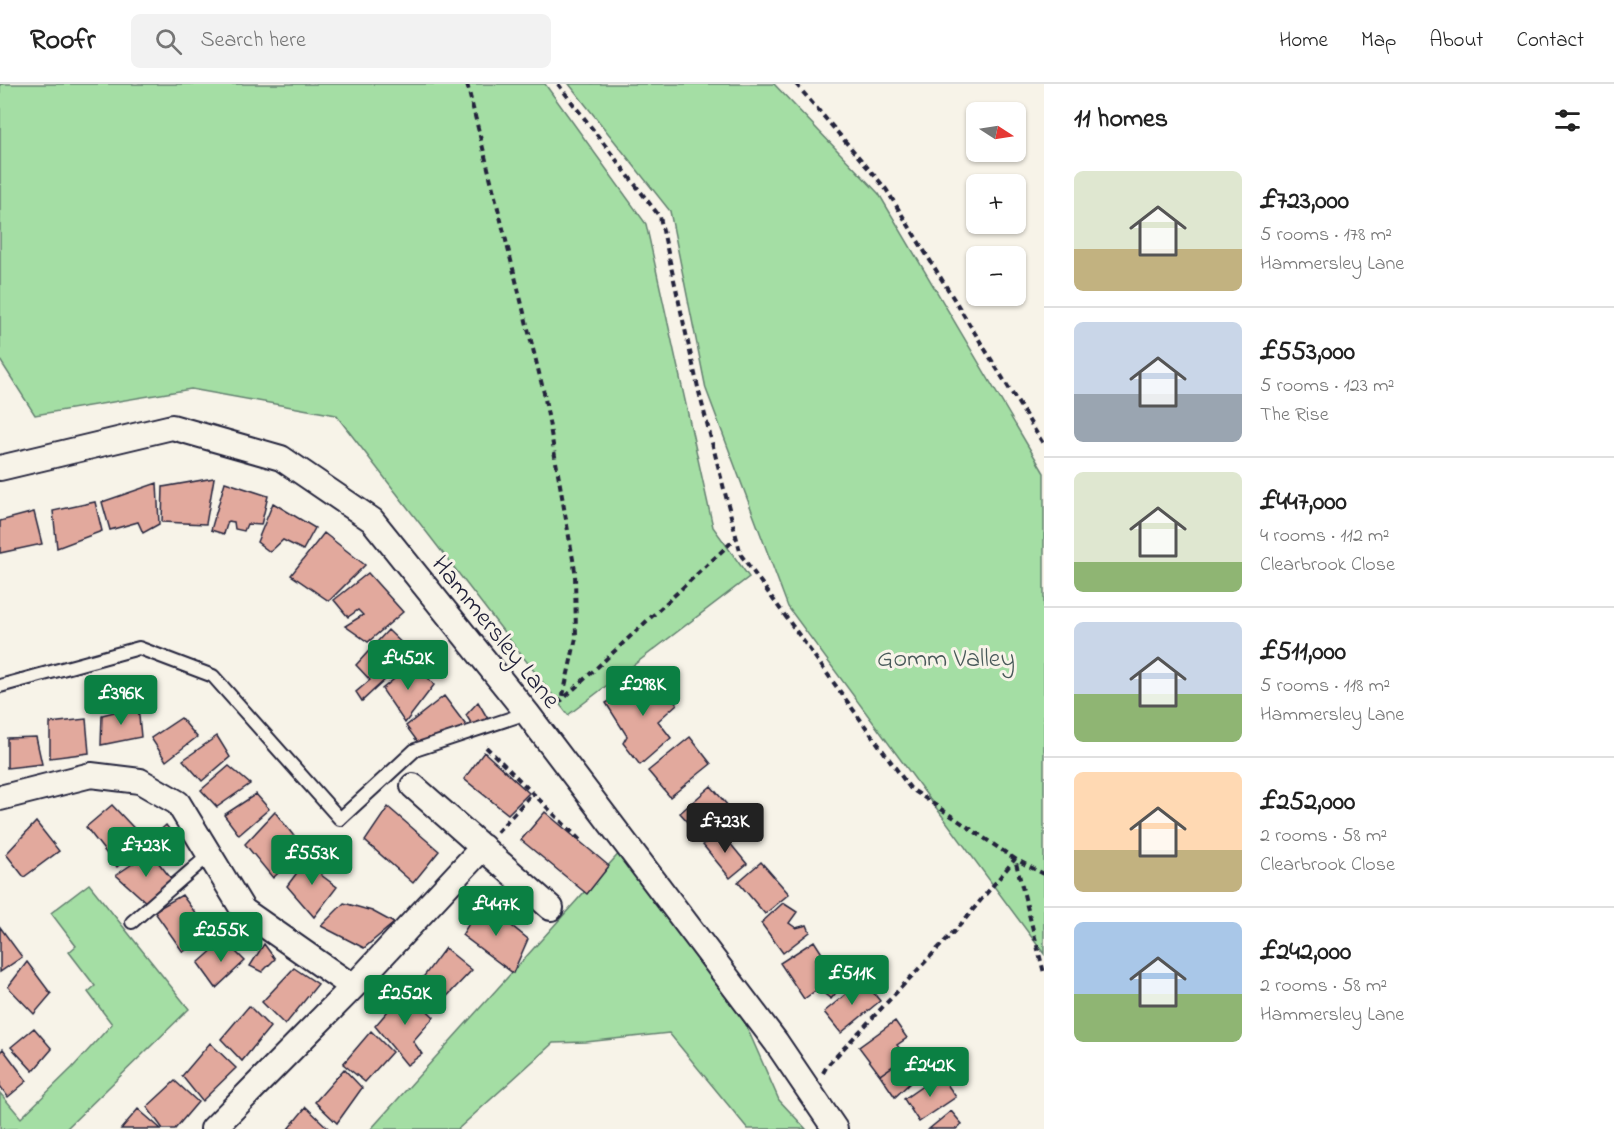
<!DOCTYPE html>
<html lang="en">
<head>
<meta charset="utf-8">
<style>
	:root { --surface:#fff; --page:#f2f2f2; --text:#222; --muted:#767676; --line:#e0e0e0; --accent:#0b8043 }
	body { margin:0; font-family:"Indie Flower",sans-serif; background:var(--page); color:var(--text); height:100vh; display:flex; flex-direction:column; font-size:22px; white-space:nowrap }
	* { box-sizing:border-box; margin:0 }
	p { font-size:20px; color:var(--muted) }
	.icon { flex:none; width:33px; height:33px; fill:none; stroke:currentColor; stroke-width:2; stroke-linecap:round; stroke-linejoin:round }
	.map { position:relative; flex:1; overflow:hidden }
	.sheet { display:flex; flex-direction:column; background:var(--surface); width:570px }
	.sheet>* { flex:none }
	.needle { width:39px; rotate:102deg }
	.controls { position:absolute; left:966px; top:18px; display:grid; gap:12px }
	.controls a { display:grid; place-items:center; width:60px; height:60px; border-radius:9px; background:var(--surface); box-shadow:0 2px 4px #0004; font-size:30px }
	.price { position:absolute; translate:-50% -51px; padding:0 14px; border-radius:6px; background:var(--accent); color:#fff; font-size:20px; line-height:39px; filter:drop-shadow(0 2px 3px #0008) }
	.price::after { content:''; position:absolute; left:50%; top:36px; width:18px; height:14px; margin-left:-9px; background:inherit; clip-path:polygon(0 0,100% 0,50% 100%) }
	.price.on { background:#222; color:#fff }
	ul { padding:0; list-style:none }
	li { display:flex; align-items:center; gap:18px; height:150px; padding:0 30px }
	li+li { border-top:2px solid var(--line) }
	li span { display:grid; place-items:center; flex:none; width:168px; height:120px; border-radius:9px; color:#555 }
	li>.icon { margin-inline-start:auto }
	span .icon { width:72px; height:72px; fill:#fffc; stroke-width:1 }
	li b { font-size:26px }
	h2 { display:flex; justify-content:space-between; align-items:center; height:72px; padding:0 30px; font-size:26px }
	header { display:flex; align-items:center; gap:36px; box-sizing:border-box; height:84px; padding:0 30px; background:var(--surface); border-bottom:2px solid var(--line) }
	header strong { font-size:28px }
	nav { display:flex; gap:33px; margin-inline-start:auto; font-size:21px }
	.search { width:420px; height:54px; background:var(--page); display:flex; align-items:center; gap:15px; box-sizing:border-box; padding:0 21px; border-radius:9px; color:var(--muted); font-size:22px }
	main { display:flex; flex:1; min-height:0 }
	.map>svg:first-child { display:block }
	.green { fill:#a4dea4; stroke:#638070; stroke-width:1.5 }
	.building { fill:#e2a99d; stroke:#22223b; stroke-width:1.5 }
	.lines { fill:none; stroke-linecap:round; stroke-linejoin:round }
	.lane-casing { stroke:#22223b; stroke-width:16 }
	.street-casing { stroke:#22223b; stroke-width:28 }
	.path { stroke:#22223b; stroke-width:4; stroke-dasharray:6 4.5; stroke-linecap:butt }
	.lane { stroke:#f7f3e8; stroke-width:12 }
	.street { stroke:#f7f3e8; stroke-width:24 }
	.labels { text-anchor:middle; stroke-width:6; stroke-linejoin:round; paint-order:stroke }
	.street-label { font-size:26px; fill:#22223b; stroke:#f7f3e8 }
	.park-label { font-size:26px; fill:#495a5a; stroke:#f7f3e8 }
</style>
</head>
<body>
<header>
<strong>Roofr</strong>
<div class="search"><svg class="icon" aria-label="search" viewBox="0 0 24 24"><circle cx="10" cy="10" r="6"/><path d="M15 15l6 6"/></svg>Search here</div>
<nav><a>Home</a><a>Map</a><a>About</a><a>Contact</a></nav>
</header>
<main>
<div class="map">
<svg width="1044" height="1045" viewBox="0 0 1044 1045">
	<rect width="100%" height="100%" fill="#f7f3e8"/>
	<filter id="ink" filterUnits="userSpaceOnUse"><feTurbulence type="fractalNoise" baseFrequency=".0167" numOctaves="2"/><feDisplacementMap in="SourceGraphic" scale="12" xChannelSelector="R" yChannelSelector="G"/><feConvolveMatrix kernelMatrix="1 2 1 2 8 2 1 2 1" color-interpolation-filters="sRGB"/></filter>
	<g filter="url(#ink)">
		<path class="green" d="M0 0H545L646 140 713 443 749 493 568 631 336 331 191 305 35 331 0 276Z
			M569 0H774L879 110 1044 389V870L788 523 706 305 670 127Z
			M623 765 696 864 745 939 779 1016 806 1045H748L669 949 586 958 553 959 458 1045H371Z
			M89 800 189 925 66 1045H0V1009L21 1034 72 984 112 940 88 908 95 902 69 868 76 862 51 829Z"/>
		<path class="building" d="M214 394 206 440 162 438 163 403Z
			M225 398 268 412 261 441 247 440 244 447 235 445 234 438 228 437 224 450 211 446Z
			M157 399 159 440 143 449 138 438 110 446 102 418Z
			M95 418 102 447 57 464 53 427Z
			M273 419 315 444 303 466 283 456 270 468 257 458Z
			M34 428 42 460 0 469V437Z
			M324 449 365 481 329 517 291 491Z
			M368 489 403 528 368 558 345 542 363 531 358 526 348 533 334 516Z
			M388 546 413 570 362 617 356 608 370 596 356 581Z
			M415 578 434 601 405 639 382 605Z
			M655 589 677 620 658 637 671 654 640 681 623 659 627 652 606 619Z
			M444 612 468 644 420 661 406 642Z
			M478 618 488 635 473 642 466 631Z
			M138 622 141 653 101 661 102 631Z
			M181 634 197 653 166 677 151 654Z
			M86 635 89 669 50 674V639Z
			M217 652 230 673 202 697 183 676Z
			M36 653 42 680 7 684V654Z
			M690 653 711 680 670 713 648 687Z
			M484 668 529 709 508 730 464 695Z
			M229 682 250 700 217 723 201 706Z
			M711 702 728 722 697 748 680 729Z
			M256 710 269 725 239 751 224 731Z
			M112 721 146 757 117 783 86 743Z
			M388 723 439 767 413 799 365 757Z
			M275 728 304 765 273 794 245 760Z
			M545 728 609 782 587 810 521 756Z
			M36 738 59 767 24 793 6 770Z
			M166 741 173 750 152 766H138Z
			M720 747 747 780 730 794 703 761Z
			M150 768 173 797 147 819 116 791Z
			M311 770 327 784 321 791 337 803 314 833 287 802Z
			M761 778 789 810 765 830 738 798Z
			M182 811 211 850 183 868 154 827Z
			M482 818 528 855 513 889 462 851Z
			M344 819 372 827 394 839 364 864 321 842Z
			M783 819 797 828 789 839 796 844 807 841 810 848 783 869 761 839Z
			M0 843 22 873 0 888Z
			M224 856 245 877 216 904 198 879Z
			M814 857 823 871 816 875 824 888 832 883 843 900 831 915 818 905 804 915 780 879Z
			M264 860 275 875 262 888 250 882Z
			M445 864 472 886 434 926 412 908Z
			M27 878 51 910 34 930 8 903Z
			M294 884 318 900 285 941 262 918Z
			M863 896 880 917 841 949 824 928Z
			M406 906 434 933 413 957 422 970 407 981 375 942Z
			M249 922 270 943 242 977 221 955Z
			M895 937 907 954 897 961 906 973 880 991 859 963Z
			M34 944 52 965 33 987 11 963Z
			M371 947 392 968 365 998 343 980Z
			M210 959 236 984 202 1017 182 992Z
			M3 965 27 997 8 1013 0 1002V968Z
			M916 970 927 983 895 1013 880 991 906 973 909 977Z
			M344 985 362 1004 337 1039 315 1018Z
			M940 990 956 1013 919 1038 904 1015Z
			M175 997 198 1018 175 1045H163L147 1023Z
			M306 1023 329 1045H288Z
			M138 1025 161 1045H121Z
			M951 1027 962 1040 956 1045H929Z"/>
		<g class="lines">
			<defs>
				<path id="lane" d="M0 602 139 564 213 592 340 735 415 666 527 629
					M132 838 209 771"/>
				<path id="street" d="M0 384 172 343 281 374 372 436 527 629 776 958 835 1045
					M413 702 551 824
					M0 714 91 691 140 697 178 719 243 826 353 903
					M213 1045 353 903 483 763"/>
			</defs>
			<use href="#lane" class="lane-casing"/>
			<use href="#street" class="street-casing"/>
			<path class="path" d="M467 0 544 309 575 487 576 554 562 616
				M558 0 660 133 699 308 741 471 910 704 1015 775 1044 889
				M796 0 886 105 1044 361
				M547 621 562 616 736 454
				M486 663 582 758
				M497 748 533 709
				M823 989 827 982 961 840 1015 775 1044 790"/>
			<use href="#lane" class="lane"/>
			<use href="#street" class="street"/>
		</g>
	</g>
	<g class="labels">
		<g class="street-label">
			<text transform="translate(497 547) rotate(51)" y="9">Hammersley Lane</text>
		</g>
		<g class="park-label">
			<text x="946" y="582">Gomm Valley</text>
		</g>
	</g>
</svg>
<div class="controls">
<a><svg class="needle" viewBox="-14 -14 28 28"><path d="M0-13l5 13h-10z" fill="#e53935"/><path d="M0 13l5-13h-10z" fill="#767676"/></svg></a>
<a>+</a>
<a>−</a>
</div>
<b class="price" style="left:408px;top:607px">£452K</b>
<b class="price" style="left:643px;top:633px">£298K</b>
<b class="price" style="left:121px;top:642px">£396K</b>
<b class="price on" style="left:725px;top:770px">£723K</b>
<b class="price" style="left:146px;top:794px">£723K</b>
<b class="price" style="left:312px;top:802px">£553K</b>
<b class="price" style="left:496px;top:853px">£447K</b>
<b class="price" style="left:221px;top:879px">£255K</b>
<b class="price" style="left:852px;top:922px">£511K</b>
<b class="price" style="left:405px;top:942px">£252K</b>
<b class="price" style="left:930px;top:1014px">£242K</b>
</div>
<section class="sheet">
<h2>11 homes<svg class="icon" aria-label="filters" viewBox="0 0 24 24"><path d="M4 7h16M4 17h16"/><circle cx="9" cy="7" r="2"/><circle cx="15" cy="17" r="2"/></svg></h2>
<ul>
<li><span style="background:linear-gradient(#dfe7d0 65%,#c2b280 0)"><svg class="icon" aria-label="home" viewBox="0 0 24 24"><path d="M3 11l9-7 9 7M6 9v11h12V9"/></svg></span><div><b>£723,000</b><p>5 rooms · 178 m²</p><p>Hammersley Lane</p></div></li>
<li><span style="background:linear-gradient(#c9d6e8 60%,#9aa5b1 0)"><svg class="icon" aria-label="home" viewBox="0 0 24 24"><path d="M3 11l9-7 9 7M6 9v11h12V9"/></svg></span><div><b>£553,000</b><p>5 rooms · 123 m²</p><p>The Rise</p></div></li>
<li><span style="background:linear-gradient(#dfe7d0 75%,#8fb573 0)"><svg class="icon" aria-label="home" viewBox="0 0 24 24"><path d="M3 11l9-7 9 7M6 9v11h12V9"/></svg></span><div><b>£447,000</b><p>4 rooms · 112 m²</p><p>Clearbrook Close</p></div></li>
<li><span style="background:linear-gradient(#c9d6e8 60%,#8fb573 0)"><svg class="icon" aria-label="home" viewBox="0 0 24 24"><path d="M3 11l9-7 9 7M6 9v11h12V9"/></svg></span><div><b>£511,000</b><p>5 rooms · 118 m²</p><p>Hammersley Lane</p></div></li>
<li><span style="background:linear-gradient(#ffd9b3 65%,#c2b280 0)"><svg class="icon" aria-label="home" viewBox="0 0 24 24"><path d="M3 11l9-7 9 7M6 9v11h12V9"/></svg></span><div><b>£252,000</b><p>2 rooms · 58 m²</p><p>Clearbrook Close</p></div></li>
<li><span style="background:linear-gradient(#a9c7e8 60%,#8fb573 0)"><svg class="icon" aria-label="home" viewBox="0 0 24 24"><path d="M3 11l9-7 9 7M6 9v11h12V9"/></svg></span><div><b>£242,000</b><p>2 rooms · 58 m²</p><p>Hammersley Lane</p></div></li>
</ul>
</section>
</main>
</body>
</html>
